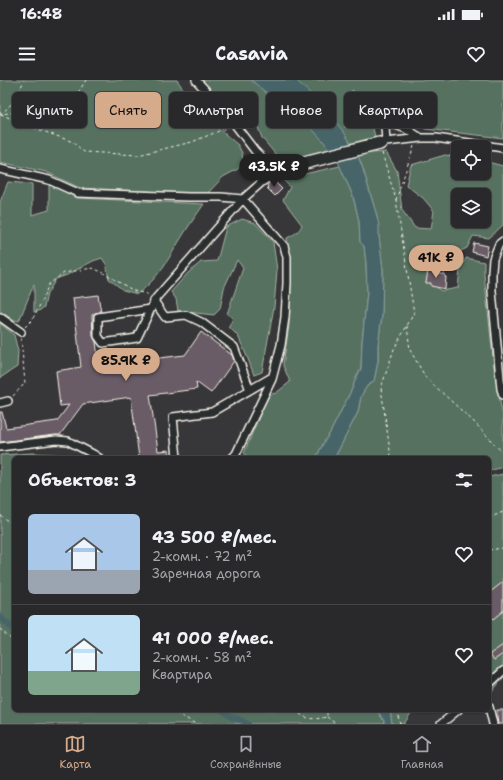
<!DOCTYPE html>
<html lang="ru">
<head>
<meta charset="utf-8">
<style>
	:root { --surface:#29282b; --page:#353437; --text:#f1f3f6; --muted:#a5a6a9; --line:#454447; --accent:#d6ab8b }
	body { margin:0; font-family:"Shantell Sans",sans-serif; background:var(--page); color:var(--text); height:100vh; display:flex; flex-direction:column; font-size:15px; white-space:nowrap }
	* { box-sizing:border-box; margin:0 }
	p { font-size:13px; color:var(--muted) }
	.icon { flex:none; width:22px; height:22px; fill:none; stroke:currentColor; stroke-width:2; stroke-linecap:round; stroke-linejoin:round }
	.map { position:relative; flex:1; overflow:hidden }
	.details { position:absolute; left:12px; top:376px; width:479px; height:256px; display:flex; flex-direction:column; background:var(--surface); border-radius:6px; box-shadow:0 1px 3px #0004,0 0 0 1px var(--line) }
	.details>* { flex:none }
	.hud { position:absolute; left:12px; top:12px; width:479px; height:36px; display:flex; gap:8px }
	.tools { position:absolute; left:451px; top:60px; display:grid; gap:8px }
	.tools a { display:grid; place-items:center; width:40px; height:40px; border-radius:6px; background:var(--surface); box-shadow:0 1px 3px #0004,0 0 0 1px var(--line); font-size:20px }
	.price { position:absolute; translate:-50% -34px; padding:0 9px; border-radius:14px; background:var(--accent); color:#111; font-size:13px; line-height:26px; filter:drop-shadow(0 1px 2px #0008) }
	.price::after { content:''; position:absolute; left:50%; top:24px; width:12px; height:9px; margin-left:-6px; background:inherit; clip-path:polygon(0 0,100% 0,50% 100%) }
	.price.current { background:#222; color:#fff }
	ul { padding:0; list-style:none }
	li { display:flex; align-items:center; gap:12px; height:100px; padding:0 16px }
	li+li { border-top:1px solid var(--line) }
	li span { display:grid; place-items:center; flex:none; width:112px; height:80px; border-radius:6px; color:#555 }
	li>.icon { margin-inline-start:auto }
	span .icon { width:48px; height:48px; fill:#fffc; stroke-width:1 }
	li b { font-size:17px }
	h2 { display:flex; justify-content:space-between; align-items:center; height:48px; padding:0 16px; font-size:17px }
	.chip { padding:0 14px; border-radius:6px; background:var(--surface); box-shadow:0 1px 3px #0004,0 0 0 1px var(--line); font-size:14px; line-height:36px }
	.chip.current { background:var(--accent); color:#111 }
	.status { display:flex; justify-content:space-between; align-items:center; height:28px; padding:0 20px; background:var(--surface); direction:ltr }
	.status svg { height:11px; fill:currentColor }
	header { display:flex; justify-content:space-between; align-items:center; height:52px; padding:0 16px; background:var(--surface); font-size:18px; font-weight:700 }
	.menu { display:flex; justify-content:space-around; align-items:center; height:56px; border-top:1px solid var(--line); background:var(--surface); font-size:11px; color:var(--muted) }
	.menu a { display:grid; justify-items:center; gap:2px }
	.menu .current { color:var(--accent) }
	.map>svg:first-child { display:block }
	.green { fill:#567160; stroke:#a5b1a4; fill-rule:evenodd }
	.water { fill:#476569; stroke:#8c9d9c }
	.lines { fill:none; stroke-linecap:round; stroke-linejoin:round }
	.canal { stroke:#476569; stroke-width:6 }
	.building { fill:#6b5c66; stroke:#f4f1e8 }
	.minor-casing { stroke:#f4f1e8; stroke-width:10 }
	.path { stroke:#f4f1e8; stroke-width:1; stroke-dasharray:3 3; stroke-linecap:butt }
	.minor { stroke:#2a2d2e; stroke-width:7 }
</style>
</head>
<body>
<div class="status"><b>16:48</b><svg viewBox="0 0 49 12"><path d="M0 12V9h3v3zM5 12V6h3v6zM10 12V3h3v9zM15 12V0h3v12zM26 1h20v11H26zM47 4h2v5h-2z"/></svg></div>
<header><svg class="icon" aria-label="menu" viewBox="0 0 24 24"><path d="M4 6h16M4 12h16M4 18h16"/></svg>Casavia<svg class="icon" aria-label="heart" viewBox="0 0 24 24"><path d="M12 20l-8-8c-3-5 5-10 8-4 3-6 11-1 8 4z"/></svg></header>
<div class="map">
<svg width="503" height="644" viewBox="0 0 503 644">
	<rect width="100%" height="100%" fill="#373639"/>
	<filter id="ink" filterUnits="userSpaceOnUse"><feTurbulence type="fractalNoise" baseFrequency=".025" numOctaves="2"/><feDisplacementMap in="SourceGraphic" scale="8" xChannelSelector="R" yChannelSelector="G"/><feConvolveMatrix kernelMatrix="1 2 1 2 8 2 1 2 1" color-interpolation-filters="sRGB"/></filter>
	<g filter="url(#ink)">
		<path class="green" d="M0 0H177L200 33 238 65 242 73 243 80 238 89 223 97 207 114 80 108 46 92 0 82Z
			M200 0H503V58L425 49 401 32 382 35 390 25C371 23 367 21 352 10L353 24 355 35 344 47 355 43 372 44 375 57 303 76 289 78 276 75 262 58 246 17 237 13 218 16Z
			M386 72 397 91 402 130 415 148 431 149 434 131 423 118 406 105 411 85 445 75 458 77V93H484V81L503 86V145L489 158 473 156 467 168 450 176 433 180 428 199 441 211 458 208 460 189 466 178 484 182V194L495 296 503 336V387L489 391V378H333L336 375 358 332 361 316 367 306 374 301 378 281V265L382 235 383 190 376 133 362 86 357 74ZM458 115H484V141H458Z
			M340 86 353 116 359 141 360 162 364 166 366 183 367 212 362 262 361 289 356 298 352 309 330 353 324 362 316 378H248L244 373 268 315 276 313 290 302 283 285 289 246 291 204 287 158C293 155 299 152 302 145L283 120 290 107 282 99Z
			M8 102 32 104V135L49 130V104L77 118 204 124C197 134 190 144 183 155 170 176 158 200 137 214L123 210 109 199 106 184 102 178 93 181 67 195 56 199 47 214 44 227 39 231 34 232V204L19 241 13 240 0 231V122Z
			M242 139 255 143 273 162 277 190 274 227 262 292 254 295 248 279 238 256 229 247 233 238 227 234 243 188 237 180 224 208 220 229 214 235 178 231 176 219 171 212 188 193 201 182 217 181 226 147Z
			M0 243 14 255 18 271 17 287 0 298Z
			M33 373 69 375 73 378H14V630H377L384 641V644H0V375Z
			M503 394V598L491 613H489V397Z
			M390 630H410L411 633 404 644H392Z"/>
		<path class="water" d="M251 0H296L315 18 344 52 357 74 362 86 376 133 379 145V156L383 190 382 235 378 265V281L374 301 367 306 361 316 358 332 336 375 333 378H316L324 362 330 353 352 309 356 298 361 289 362 262 367 212 366 183 364 166 360 162 359 141 353 116 338 82 324 62 315 52 294 32 269 15Z
			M377 630H390L392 644H384V641Z"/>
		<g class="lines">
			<path class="canal" d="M0 537 14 550
				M222 630 231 637 239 639 248 644"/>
		</g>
		<path class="building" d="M274 101 282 109 275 116 267 108 268 107 267 105 271 102 272 103Z
			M474 163 488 166 486 176 472 172Z
			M432 189 439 190V194H445V197H446L445 209 431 206V203H426L428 190H432Z
			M98 215 101 232 95 233 92 235 93 256 96 262 99 285 185 275 201 252 232 275 234 281 211 313 196 302 197 309 150 315 158 371 169 370 170 378H139L131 317 83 324 60 355H55L0 362V332H2L6 348 57 341 69 325 60 326 56 291 81 287 73 218Z
			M503 502V531L493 539 489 535V513Z
			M503 565V574L494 580 490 574Z
			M497 630H503V644H498L497 637Z"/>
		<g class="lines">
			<defs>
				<path id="minor" d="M196 0 223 29 255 71 276 92
					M386 62 385 47 389 44C401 45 410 51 421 58
					M0 89 49 100 78 113 189 117H221L243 119 284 166 287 177V203L285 237 281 265 272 299 236 374 232 378
					M281 89 286 90 380 66 386 62
					M503 161 499 164 493 179 492 191V211L501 309 503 315
					M154 221 165 237 186 235 201 242 234 267 250 310
					M151 229 98 237V256L103 263 137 258 156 218 243 119 262 102 276 92 281 89 284 85 379 61 386 62 421 58H436L503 68
					M0 237 21 252
					M0 323 8 321
					M0 367 56 360 68 361 93 374 99 378
					M177 378 173 337 212 332 272 297
					M489 604 503 591
					M489 627 493 644
					M441 644 458 630"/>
			</defs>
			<use href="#minor" class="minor-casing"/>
			<path class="path" d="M0 32 1 34 24 31 60 34 76 16 86 0
				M0 34H1C14 23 18 15 24 0
				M1 34 18 42 73 62 84 72 138 75 192 62 229 47
				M382 73 396 120 414 233 394 269 381 308 391 378
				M396 120 414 66
				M407 246 410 270 426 298 473 341 503 373
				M25 247 32 240 41 223 49 204 64 193 92 188 102 192 134 211 147 214 149 217
				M13 316 25 303 21 258
				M0 435 14 446
				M489 438 503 432
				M489 470 503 468
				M0 549 14 562
				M171 630 196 644
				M295 630C306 640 313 640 327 637V630
				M397 630 398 636 400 644
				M327 637 336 644"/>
			<use href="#minor" class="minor"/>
		</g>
	</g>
</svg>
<div class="tools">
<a><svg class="icon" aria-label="locate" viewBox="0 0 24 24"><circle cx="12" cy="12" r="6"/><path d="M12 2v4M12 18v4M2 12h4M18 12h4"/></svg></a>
<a><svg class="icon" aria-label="layers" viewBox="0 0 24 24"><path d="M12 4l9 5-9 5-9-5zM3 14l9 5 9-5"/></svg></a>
</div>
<b class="price current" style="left:274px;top:108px">43.5K ₽</b>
<b class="price" style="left:436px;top:199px">41K ₽</b>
<b class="price" style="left:126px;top:302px">85.9K ₽</b>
<div class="hud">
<a class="chip">Купить</a>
<a class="chip current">Снять</a>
<a class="chip">Фильтры</a>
<a class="chip">Новое</a>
<a class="chip">Квартира</a>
</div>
<section class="details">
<h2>Объектов: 3<svg class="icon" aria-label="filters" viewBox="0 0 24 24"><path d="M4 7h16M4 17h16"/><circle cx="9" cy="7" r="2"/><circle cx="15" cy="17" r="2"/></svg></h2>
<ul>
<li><span style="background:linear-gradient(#a9c7e8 70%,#9aa5b1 0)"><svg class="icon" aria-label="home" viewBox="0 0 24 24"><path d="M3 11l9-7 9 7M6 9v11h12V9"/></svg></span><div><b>43 500 ₽/мес.</b><p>2-комн. · 72 m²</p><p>Заречная дорога</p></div><svg class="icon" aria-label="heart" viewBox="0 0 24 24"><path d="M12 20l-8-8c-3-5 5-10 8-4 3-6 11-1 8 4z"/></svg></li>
<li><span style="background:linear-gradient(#bfe0f5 70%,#7fa58c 0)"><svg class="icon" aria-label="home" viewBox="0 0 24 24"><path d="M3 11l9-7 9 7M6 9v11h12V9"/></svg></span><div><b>41 000 ₽/мес.</b><p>2-комн. · 58 m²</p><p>Квартира</p></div><svg class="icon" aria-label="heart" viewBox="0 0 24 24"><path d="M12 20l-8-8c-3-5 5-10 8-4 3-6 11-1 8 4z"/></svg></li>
</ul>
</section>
</div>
<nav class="menu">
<a class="current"><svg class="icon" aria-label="map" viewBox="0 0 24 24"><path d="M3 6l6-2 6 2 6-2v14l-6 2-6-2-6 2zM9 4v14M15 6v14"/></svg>Карта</a>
<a><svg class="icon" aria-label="saved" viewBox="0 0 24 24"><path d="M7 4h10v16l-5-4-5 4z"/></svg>Сохранённые</a>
<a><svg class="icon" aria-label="home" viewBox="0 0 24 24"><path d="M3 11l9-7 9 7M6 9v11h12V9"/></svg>Главная</a>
</nav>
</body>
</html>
